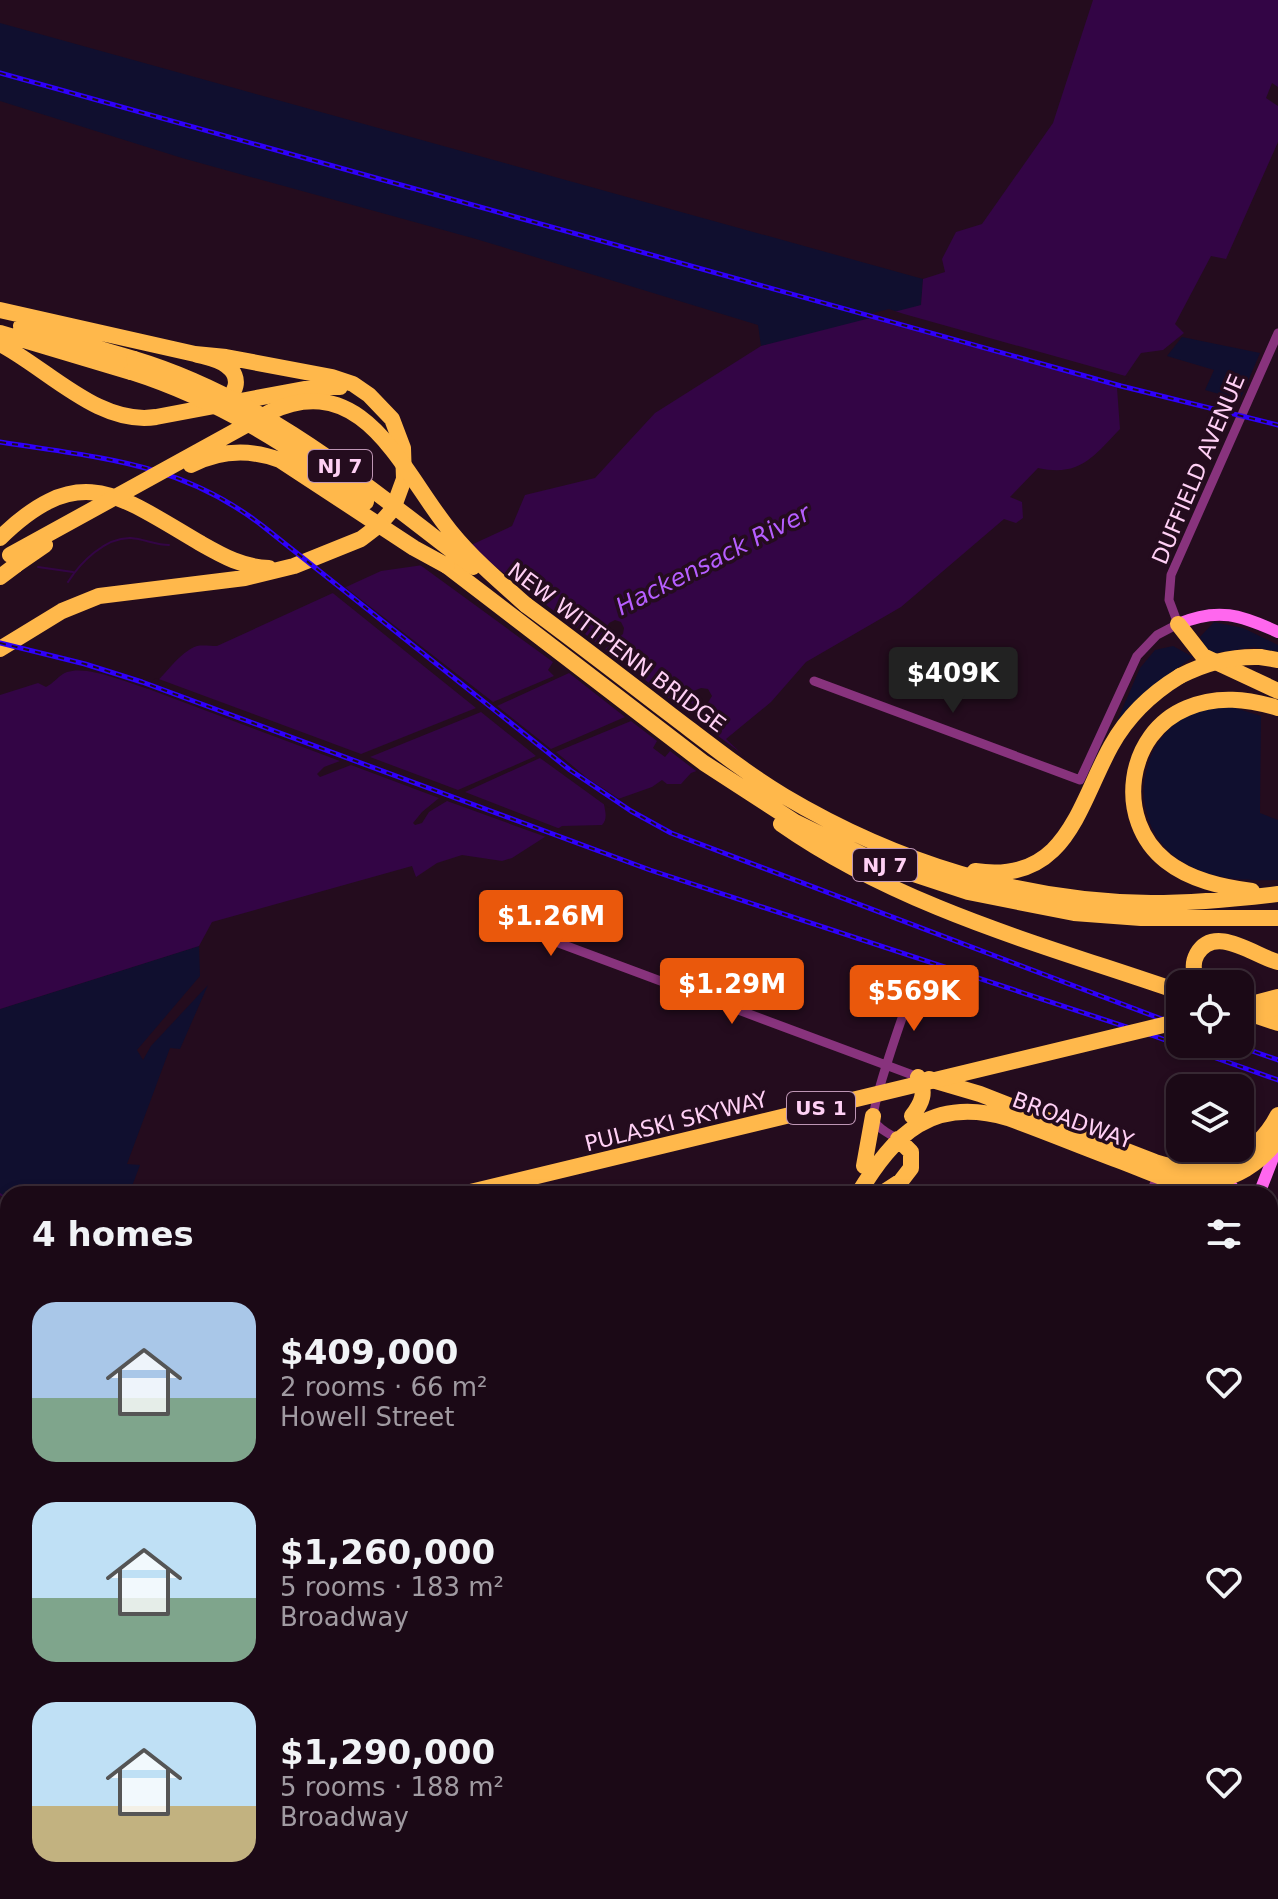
<!DOCTYPE html>
<html lang="en">
<head>
<meta charset="utf-8">
<style>
	:root { --surface:#1b0916; --page:#24121f; --text:#f1f3f6; --muted:#a09aa1; --line:#392a35; --accent:#ea580c }
	body { margin:0; font-family:"DejaVu Sans",sans-serif; background:var(--page); color:var(--text); height:100vh; display:flex; flex-direction:column; font-size:30px; white-space:nowrap }
	* { box-sizing:border-box; margin:0 }
	p { font-size:26px; color:var(--muted) }
	.icon { flex:none; width:44px; height:44px; fill:none; stroke:currentColor; stroke-width:2; stroke-linecap:round; stroke-linejoin:round }
	.map { position:relative; flex:1; overflow:hidden }
	.side { position:absolute; left:0px; top:1186px; width:1278px; height:714px; display:flex; flex-direction:column; background:var(--surface); border-radius:24px 24px 0 0; box-shadow:0 4px 12px #0003,0 0 0 2px var(--line) }
	.side>* { flex:none }
	.controls { position:absolute; left:1166px; top:970px; display:grid; gap:16px }
	.controls a { display:grid; place-items:center; width:88px; height:88px; border-radius:16px; background:var(--surface); box-shadow:0 4px 12px #0003,0 0 0 2px var(--line); font-size:40px }
	.price { position:absolute; translate:-50% -68px; padding:0 18px; border-radius:8px; background:var(--accent); color:#fff; font-size:26px; line-height:52px; filter:drop-shadow(0 2px 4px #0008) }
	.price::after { content:''; position:absolute; left:50%; top:48px; width:24px; height:18px; margin-left:-12px; background:inherit; clip-path:polygon(0 0,100% 0,50% 100%) }
	.price.current { background:#222; color:#fff }
	ul { padding:0; list-style:none }
	li { display:flex; align-items:center; gap:24px; height:200px; padding:0 32px }
	li span { display:grid; place-items:center; flex:none; width:224px; height:160px; border-radius:24px; color:#555 }
	li>.icon { margin-inline-start:auto }
	span .icon { width:96px; height:96px; fill:#fffc; stroke-width:1 }
	li b { font-size:34px }
	h2 { display:flex; justify-content:space-between; align-items:center; height:96px; padding:0 32px; font-size:34px }
	.map>svg:first-child { display:block }
	.green { fill:#100f2f }
	.water { fill:#330545 }
	.pier { fill:#240c1e; fill-rule:evenodd }
	.lines { fill:none; stroke-linecap:round; stroke-linejoin:round }
	.stream { stroke:#330545; stroke-width:2 }
	.street { stroke:#88337d; stroke-width:9 }
	.secondary { stroke:#ff67ee; stroke-width:12 }
	.highway { stroke:#ffb84b; stroke-width:16 }
	.rail-casing { stroke:#2f00fb; stroke-width:5 }
	.rail { stroke:#240c1e; stroke-width:2; stroke-dasharray:6; stroke-linecap:butt }
	.highway-bridge { stroke:#ffb84b; stroke-width:16 }
	.labels { text-anchor:middle; stroke-width:7; stroke-linejoin:round; paint-order:stroke }
	.shield { fill:#240c1e; stroke:#bd95b4; stroke-width:2 }
	.shield-label { font-size:20px; font-weight:bold; fill:#ffd0f5 }
	.street-label { font-size:22px; fill:#ffd0f5; stroke:#240c1e }
	.water-label { font-size:24px; font-style:italic; fill:#b65eff; stroke:#240c1e }
</style>
</head>
<body>
<div class="map">
<svg width="1278" height="1899" viewBox="0 0 1278 1899">
	<rect width="100%" height="100%" fill="#240c1e"/>
	<path class="green" d="M0 23 923 279 921 305 877 321 761 346 758 325 476 239 182 158 0 101Z
		M1182 337 1260 353 1240 400 1205 390 1214 370 1167 356Z
		M1214 622 1243 628 1278 645V652L1254 647 1209 654 1200 637Z
		M1173 646 1193 657 1166 676 1107 744 1140 668 1155 650Z
		M1229 706 1261 716 1260 813 1278 820V880C1246 881 1212 880 1183 862 1126 827 1133 741 1193 712 1204 707 1218 707 1229 706Z
		M199 946 200 976 137 1050 143 1060 151 1046 208 985 180 1049 170 1048 127 1164 140 1165 129 1194H8V1200L0 1195V1009Z
		M0 1203 8 1209V1299L0 1301Z
		M309 1892H1167L1178 1899H303Z"/>
	<path class="water" d="M1093 0H1278V87L1272 83 1266 98 1278 106V142L1226 259 1211 256 1175 324 1184 333 1163 350 1141 353 1117 388 1120 429C1093 457 1080 477 1038 468L1010 497 1022 502 1023 518 1016 523 1004 519 901 607 806 662 771 702 726 739 742 754 691 773 681 784H667L662 780 652 787 604 804C605 811 608 819 602 825L562 826 512 858 502 861 462 855 437 863 416 877 412 866 212 922 199 946 0 1009V695L38 683 46 687C54 683 59 675 67 672 88 665 128 683 149 689 164 677 179 652 197 646 202 645 211 646 217 646L381 571 430 564 512 526 525 495 595 478 655 413 761 346 921 305 923 279 945 272 942 259 956 232 982 224 1053 123Z"/>
	<path class="pier" d="M889 309 904 314 1129 377 1122 387 865 315Z
		M469 541 485 559 578 629 582 624 590 628 585 634 599 645 610 636 606 629 609 623 615 620 621 622 624 628 623 634 605 649 671 700 701 688 708 689 712 696 707 704H699L695 698 687 699 676 704 681 708 687 700 699 709 694 718 745 756 700 774 670 751 665 757 653 748 657 741 631 721 556 752 587 778 624 802 609 808 540 758 465 792 563 830 549 838 447 801 429 812 422 823 415 825 413 823 422 812 439 798 351 765 320 777 317 774 324 767 340 761 122 679 78 666 91 667 148 685 156 678 361 754 476 708 329 590 341 584 493 702 554 676 548 670 553 662 416 562 429 560ZM569 673 625 717 551 749 497 706ZM481 712 536 756 458 790 370 757Z"/>
	<g class="lines">
		<path class="stream" d="M38 567 73 572
			M68 582C80 563 105 537 131 538 144 539 156 545 169 545
			M0 1194 8 1199"/>
		<path class="street" d="M814 681 1080 780 1137 656 1157 635 1178 624 1169 600 1171 575 1278 333
			M505 923 918 1077
			M898 1139C890 1134 877 1129 874 1119 870 1107 905 1009 912 991
			M1150 1194 1158 1175
			M1270 1428 1278 1407
			M1270 1649 1278 1652
			M1270 1790 1278 1772
			M1220 1899 1223 1892"/>
		<path class="secondary" d="M1178 624C1218 607 1241 615 1278 632
			M1220 1172 1238 1194
			M1217 1173 1220 1194
			M1259 1194 1278 1145
			M1270 1214 1278 1217
			M1270 1756 1278 1758"/>
		<path class="highway" d="M0 310 195 354C205 357 219 359 227 366 242 377 237 396 220 402
			M21 326 134 359
			M0 333 131 372
			M0 344C48 369 99 426 156 417L315 387H340
			M0 538C80 460 118 495 200 543 223 556 242 567 269 568
			M447 566 704 763 795 822 877 862 968 892 1074 913 1141 918H1278
			M0 577 16 565
			M526 605C575 641 623 678 671 715 708 743 744 772 784 796 895 862 1022 902 1151 903 1194 903 1236 899 1278 894
			M1178 624 1203 656 1278 691
			M0 649 62 611 99 596 245 578 294 566 361 539 378 526 393 509 404 479 403 448 392 419 369 395 353 384 332 377 226 357 195 354
			M1260 657 1278 660
			M781 824C901 908 1044 945 1180 992
			M975 871C1066 885 1078 806 1111 746 1127 717 1152 693 1180 676
			M1252 891C1222 887 1190 880 1166 861 1114 820 1126 733 1187 708 1217 695 1248 699 1278 708
			M1200 984C1194 974 1191 965 1197 954 1215 923 1256 957 1278 962
			M1240 1007 1278 997
			M1245 1012 1278 1023
			M929 1079 980 1094 1155 1162C1203 1178 1254 1162 1278 1115
			M912 1116C922 1103 927 1092 918 1077
			M864 1166 873 1116
			M858 1194C895 1133 932 1096 1008 1118 1047 1132 1085 1148 1123 1162 1144 1170 1166 1181 1188 1183 1223 1187 1258 1167 1278 1139
			M881 1194 901 1181 911 1168V1152L898 1139
			M0 1319 8 1317
			M273 1899 278 1892
			M288 1899 293 1892"/>
		<defs>
			<path id="rail" d="M0 73 1121 386 1278 425
				M0 442C100 458 181 462 264 527L570 770 631 811 671 833 1180 1026
				M0 643 85 664 142 682 650 870 1154 1036 1278 1080
				M1232 1044 1278 1060"/>
		</defs>
		<use href="#rail" class="rail-casing"/>
		<use href="#rail" class="rail"/>
		<path class="highway-bridge" d="M134 359C264 398 367 486 473 567
			M131 372C219 400 292 447 366 502
			M191 465C220 450 250 449 280 460L414 548 447 566
			M10 555 270 412C365 367 403 474 451 532 473 559 500 582 526 605
			M16 565 45 545
			M1180 676C1205 663 1231 656 1260 657
			M1240 1017 1278 1007
			M462 1194 1180 1021"/>
	</g>
	<g class="labels">
		<g class="shield">
			<rect x="308" y="450" width="64" height="32" rx="6"/>
			<rect x="853" y="849" width="64" height="32" rx="6"/>
			<rect x="787" y="1092" width="68" height="32" rx="6"/>
		</g>
		<g class="shield-label">
			<text x="340" y="473">NJ 7</text>
			<text x="885" y="872">NJ 7</text>
			<text x="821" y="1115">US 1</text>
		</g>
		<g class="street-label">
			<text transform="translate(1198 469) rotate(-67)" y="8">DUFFIELD AVENUE</text>
			<text transform="translate(617 647) rotate(37)" y="8">NEW WITTPENN BRIDGE</text>
			<text transform="translate(1073 1120) rotate(20)" y="8">BROADWAY</text>
			<text transform="translate(676 1121) rotate(-14)" y="8">PULASKI SKYWAY</text>
		</g>
		<g class="water-label">
			<text transform="translate(713 560) rotate(-27)" y="8">Hackensack River</text>
		</g>
	</g>
</svg>
<div class="controls">
<a><svg class="icon" aria-label="locate" viewBox="0 0 24 24"><circle cx="12" cy="12" r="6"/><path d="M12 2v4M12 18v4M2 12h4M18 12h4"/></svg></a>
<a><svg class="icon" aria-label="layers" viewBox="0 0 24 24"><path d="M12 4l9 5-9 5-9-5zM3 14l9 5 9-5"/></svg></a>
</div>
<b class="price current" style="left:953px;top:715px">$409K</b>
<b class="price" style="left:551px;top:958px">$1.26M</b>
<b class="price" style="left:732px;top:1026px">$1.29M</b>
<b class="price" style="left:914px;top:1033px">$569K</b>
<section class="side">
<h2>4 homes<svg class="icon" aria-label="filters" viewBox="0 0 24 24"><path d="M4 7h16M4 17h16"/><circle cx="9" cy="7" r="2"/><circle cx="15" cy="17" r="2"/></svg></h2>
<ul>
<li><span style="background:linear-gradient(#a9c7e8 60%,#7fa58c 0)"><svg class="icon" aria-label="home" viewBox="0 0 24 24"><path d="M3 11l9-7 9 7M6 9v11h12V9"/></svg></span><div><b>$409,000</b><p>2 rooms · 66 m²</p><p>Howell Street</p></div><svg class="icon" aria-label="heart" viewBox="0 0 24 24"><path d="M12 20l-8-8c-3-5 5-10 8-4 3-6 11-1 8 4z"/></svg></li>
<li><span style="background:linear-gradient(#bfe0f5 60%,#7fa58c 0)"><svg class="icon" aria-label="home" viewBox="0 0 24 24"><path d="M3 11l9-7 9 7M6 9v11h12V9"/></svg></span><div><b>$1,260,000</b><p>5 rooms · 183 m²</p><p>Broadway</p></div><svg class="icon" aria-label="heart" viewBox="0 0 24 24"><path d="M12 20l-8-8c-3-5 5-10 8-4 3-6 11-1 8 4z"/></svg></li>
<li><span style="background:linear-gradient(#bfe0f5 65%,#c2b280 0)"><svg class="icon" aria-label="home" viewBox="0 0 24 24"><path d="M3 11l9-7 9 7M6 9v11h12V9"/></svg></span><div><b>$1,290,000</b><p>5 rooms · 188 m²</p><p>Broadway</p></div><svg class="icon" aria-label="heart" viewBox="0 0 24 24"><path d="M12 20l-8-8c-3-5 5-10 8-4 3-6 11-1 8 4z"/></svg></li>
</ul>
</section>
</div>
</body>
</html>
